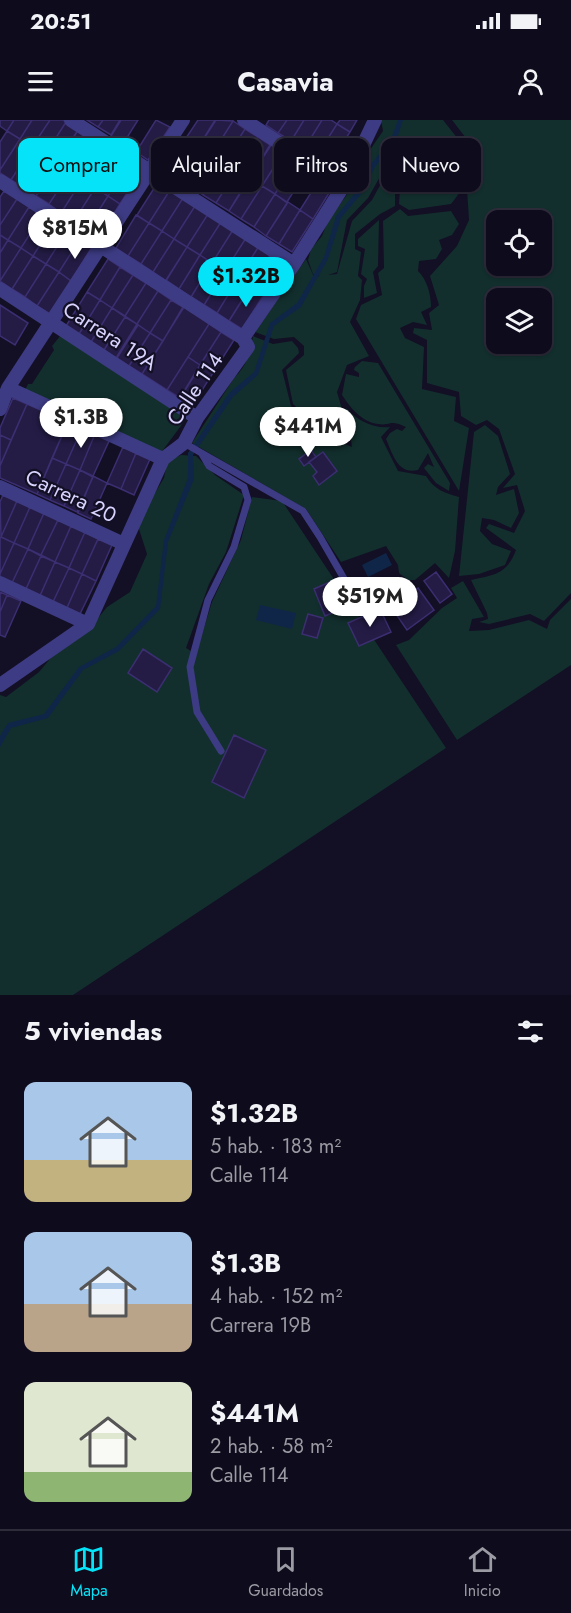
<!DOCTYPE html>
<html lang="es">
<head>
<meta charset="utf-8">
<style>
	:root { --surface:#0e0b1c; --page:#1c1929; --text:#f1f3f6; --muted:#9b9ba3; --line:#2e2b3b; --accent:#05e3f9 }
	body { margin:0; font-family:Jost,sans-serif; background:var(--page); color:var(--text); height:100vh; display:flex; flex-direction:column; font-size:22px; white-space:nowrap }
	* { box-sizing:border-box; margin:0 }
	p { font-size:20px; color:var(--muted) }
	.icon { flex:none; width:33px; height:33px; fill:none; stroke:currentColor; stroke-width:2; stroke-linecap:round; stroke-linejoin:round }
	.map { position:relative; height:875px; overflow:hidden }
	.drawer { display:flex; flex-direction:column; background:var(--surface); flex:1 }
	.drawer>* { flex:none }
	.banner { position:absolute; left:18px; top:18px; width:536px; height:54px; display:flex; gap:12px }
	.controls { position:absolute; left:486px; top:90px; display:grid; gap:12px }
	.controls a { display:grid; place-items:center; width:66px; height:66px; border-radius:12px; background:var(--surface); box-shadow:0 2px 4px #0004,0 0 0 2px var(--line); font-size:30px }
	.price { position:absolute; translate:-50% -51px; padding:0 14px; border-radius:21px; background:#fff; color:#222; font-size:20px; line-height:39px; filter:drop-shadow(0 2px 3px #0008) }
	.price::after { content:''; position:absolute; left:50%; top:36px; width:18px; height:14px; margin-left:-9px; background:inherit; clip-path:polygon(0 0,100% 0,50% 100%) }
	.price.selected { background:var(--accent); color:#111 }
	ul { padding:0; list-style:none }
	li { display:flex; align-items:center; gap:18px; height:150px; padding:0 24px }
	li span { display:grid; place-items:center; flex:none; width:168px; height:120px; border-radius:12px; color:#555 }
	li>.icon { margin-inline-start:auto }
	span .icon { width:72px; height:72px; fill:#fffc; stroke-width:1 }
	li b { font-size:26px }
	h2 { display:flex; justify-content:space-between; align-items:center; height:72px; padding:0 24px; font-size:26px }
	.chip { padding:0 21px; border-radius:12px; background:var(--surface); box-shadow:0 2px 4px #0004,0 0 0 2px var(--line); font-size:21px; line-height:54px }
	.chip.selected { background:var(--accent); color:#111 }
	.status { display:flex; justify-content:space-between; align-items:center; height:42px; padding:0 30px; background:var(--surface); direction:ltr }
	.status svg { height:16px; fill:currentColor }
	header { display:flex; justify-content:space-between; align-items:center; height:78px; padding:0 24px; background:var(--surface); font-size:27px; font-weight:700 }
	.tabs { display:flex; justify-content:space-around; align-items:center; height:84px; border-top:2px solid var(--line); background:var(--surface); font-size:16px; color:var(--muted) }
	.tabs a { display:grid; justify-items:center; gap:3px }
	.tabs .selected { color:var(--accent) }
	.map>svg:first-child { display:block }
	.green { fill:#122f2d; fill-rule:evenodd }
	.water { fill:#0f2649 }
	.building { fill:#241c45; stroke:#3b2e71; stroke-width:1.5 }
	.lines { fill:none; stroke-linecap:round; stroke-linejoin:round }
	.service { stroke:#3d3b83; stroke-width:7 }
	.minor { stroke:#3d3b83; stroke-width:14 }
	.labels { text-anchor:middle; stroke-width:4.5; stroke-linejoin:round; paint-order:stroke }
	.street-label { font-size:21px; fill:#d8d4fe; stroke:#130f25 }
</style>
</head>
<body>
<div class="status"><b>20:51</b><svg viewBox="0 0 49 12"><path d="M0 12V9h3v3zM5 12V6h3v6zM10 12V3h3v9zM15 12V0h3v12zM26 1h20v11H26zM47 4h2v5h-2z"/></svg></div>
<header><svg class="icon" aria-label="menu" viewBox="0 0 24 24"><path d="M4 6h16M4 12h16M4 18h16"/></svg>Casavia<svg class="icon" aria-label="person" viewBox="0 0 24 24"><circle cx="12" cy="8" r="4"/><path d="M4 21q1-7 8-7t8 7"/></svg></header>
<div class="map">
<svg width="571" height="875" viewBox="0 0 571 875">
	<rect width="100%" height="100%" fill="#130f25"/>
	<path class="green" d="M381 0H443L458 19 466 35 460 50V72L451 84 409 90 399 84 400 69 395 50 381 55 368 78 347 100 337 152 328 155 337 154 352 101 372 80 384 58 392 56 395 67V86L380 94 355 114V129L361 132 358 156 362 160 360 180 350 202 369 236 347 245 337 272 346 303 348 323 319 309 293 284 286 250 304 235V226L294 217 274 219 255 212 306 139 314 157 320 156 313 154 308 140 311 129 322 116 328 101 356 62 365 37 383 11Z
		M452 0H571V473L544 501 530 494 489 504 479 502 488 499 487 493 471 460C495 455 507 454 516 430L486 408 489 404 514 413 525 391 517 365 503 368 515 354 499 309 487 300 476 305 461 296 459 272 427 263V220L413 213 414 208 432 210 429 193 439 185 430 156 457 126 469 100 467 69 477 48 469 22ZM496 100H542V146H496ZM496 178H542V224H496Z
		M400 89 408 96 451 91 459 104 452 115 439 120 442 129 436 139 419 141 418 151C427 160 431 174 431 187L421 192 427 205 413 202 400 208 405 218 424 227 422 269 456 277 454 301 469 308 459 371 356 199 361 185 382 175 378 153 384 148 383 101Z
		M379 100 378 146 373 152 377 173 364 178V166L367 159 361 154 365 129 358 126V119Z
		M61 215 186 299 160 334 24 272 28 264H32L54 230 52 226Z
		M253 216 273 224 292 221 298 228 299 233 282 250 291 286 317 312 352 327 346 288C357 300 373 309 390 307L381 317 398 351 426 356C434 369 444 373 459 377L455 431 449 458 435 443 415 460H408L399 453 398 445 386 426 341 442 306 389 192 323 234 258C247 246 250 233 253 216Z
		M362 241 378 243 450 363 449 371 436 363 424 348 428 344 434 347 428 333 418 350C398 355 393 335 386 319L390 313 397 309 402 311 406 307C388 299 392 306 378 304 361 302 350 287 342 275L346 254 359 257V253L354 250 355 247Z
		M485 305 498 316 510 354 498 367 496 375 514 369 519 393 511 408 494 400 482 398 480 411 492 424 511 431 505 445 479 454 459 456 474 312Z
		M181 335 196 336 215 355 244 375 226 432 209 464 186 528 196 534 212 482 241 420 252 377 282 381 446 628 73 875H0V575L6 577 39 552 69 516 95 502 107 487 130 472 147 434 137 403 164 358 167 342Z
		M463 461 484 497 472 499 469 511 489 510 529 500 547 509 550 500 571 479V545L457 620 396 525 409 520 442 488 457 478 451 468Z"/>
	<path class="water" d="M398 0H403L396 21 375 47 362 73 341 98 328 139 301 187 274 206 258 255 233 277 193 335 194 359 168 422 160 489 119 531 83 550 48 598 11 608 0 627V616L8 603 44 594 79 547 116 527 156 486 164 420 188 358V333L229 273 254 252 270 203 297 183 324 137 336 96 357 71 371 44 391 19Z
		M386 433 392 445 368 457 362 445Z
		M260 485 296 493 292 509 256 500Z"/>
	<path class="building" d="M0 0H14L7 11 0 6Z
		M14 0H32L20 19 7 11Z
		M32 0H50L32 27 20 19Z
		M50 0H63L66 2 45 35 32 27Z
		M87 0H103L98 7Z
		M103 0H120L111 15 98 7Z
		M121 0H138L123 24 111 16Z
		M156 0 170 7 148 40 136 32Z
		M198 0H215L199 26 186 18Z
		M216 0 233 1 212 34 199 26Z
		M269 0H287L278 13 266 5Z
		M287 0H304L291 21 278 13Z
		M304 0H322L304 29 291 21Z
		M322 0H331L337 4 316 37 304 29Z
		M340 0H357L350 12 337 4Z
		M233 1 245 9 224 42 212 34Z
		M66 2 78 10 57 43 45 35Z
		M337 4 350 12 329 45 316 37Z
		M245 9 258 17 237 50 224 42Z
		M78 10 91 18 70 51 58 43Z
		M7 11 20 19 0 50V22Z
		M258 17 270 25 250 58 237 50Z
		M91 18 104 27 82 60 70 51Z
		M186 18 199 26 178 59 165 51Z
		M20 19 32 27 11 60 0 53V50Z
		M271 25 283 33 262 66 250 58Z
		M199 26 212 34 191 67 178 59Z
		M32 27 45 35 24 68 11 60Z
		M104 27 116 35 95 68 83 59Z
		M283 33 296 41 275 74 262 66Z
		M212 34 224 42 203 75 191 67Z
		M45 35 57 43 36 76 24 68Z
		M116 35 129 43 108 76 95 68Z
		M296 41 308 49 287 82 275 74Z
		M224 42 237 50 216 83 203 75Z
		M57 43 70 52 49 84 36 76Z
		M129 43 141 51 120 84 108 76Z
		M237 50 249 58 229 91 216 83Z
		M70 52 82 60 61 93 49 84Z
		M321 57 334 65 313 99 300 90Z
		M250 58 262 66 241 99 229 91Z
		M82 60 95 68 74 101 61 93Z
		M158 62 170 70 149 103 137 95Z
		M262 66 275 74 254 107 241 99Z
		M95 68 108 76 87 109 74 101Z
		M170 70 183 78 162 111 149 103Z
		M4 71 17 79 0 105V77Z
		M275 74 287 83 266 116 254 107Z
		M108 76 120 84 99 117 87 109Z
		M183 78 195 86 174 119 162 111Z
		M17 79 29 87 8 120 0 115V105Z
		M288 82 300 90 279 124 266 116Z
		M195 86 208 94 187 127 174 119Z
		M29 87 42 95 21 128 8 120Z
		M300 90 313 99 292 132 279 124Z
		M208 94 221 102 200 135 187 127Z
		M42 95 54 103 33 136 21 128Z
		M136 95 149 103 128 136 116 128Z
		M221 102 233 110 212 143 200 135Z
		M54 103 67 111 46 144 33 136Z
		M149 103 162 111 141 144 128 136Z
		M233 110 246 118 225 151 212 143Z
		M67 111 80 119 59 152 46 144Z
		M162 111 174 119 153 152 141 144Z
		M0 115 8 120 0 133Z
		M246 118 259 126 238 159 225 151Z
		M80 119 92 127 71 161 59 152Z
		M174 119 187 127 166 161 153 152Z
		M8 120 21 128 0 161V133Z
		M259 126 271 134 250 167 238 159Z
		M187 127 200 135 179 169 166 160Z
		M21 128 33 136 12 169 0 161Z
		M271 134 284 142 263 176 250 168Z
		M200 135 212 143 191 177 179 169Z
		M33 136 46 144 25 177 12 169Z
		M108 139 120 147 100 180 87 172Z
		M212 143 225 151 204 185 191 177Z
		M46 144 59 152 37 186 25 177Z
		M120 147 133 155 112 188 100 180Z
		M59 152 71 161 50 194 37 186Z
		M225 152 238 159 217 193 204 185Z
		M133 155 146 163 125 196 112 188Z
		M238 159 250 167 229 201 217 193Z
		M146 163 158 171 137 204 125 196Z
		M250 168 263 176 242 209 229 201Z
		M158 171 171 180 150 213 137 204Z
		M87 172 100 180 79 214 66 206Z
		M100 180 112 188 91 222 79 214Z
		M171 180 183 187 163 221 150 213Z
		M0 185 28 203 15 225 0 216Z
		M184 187 209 204 167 270 142 254Z
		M112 188 125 197 104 230 91 222Z
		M125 197 137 204 116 238 104 230Z
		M209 204 221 212 200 245 188 237Z
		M138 205 150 213 129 246 117 238Z
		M221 212 234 220 213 253 200 245Z
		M150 213 163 221 142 254 129 246Z
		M188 237 200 245 180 278 167 270Z
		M201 245 213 253 192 286 180 278Z
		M13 278 27 284 11 320 0 315V308Z
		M27 284 68 302 37 374 0 358V346Z
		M68 302 82 308 66 344 52 338Z
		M82 308 95 314 80 350 66 344Z
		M95 314 109 321 93 356 80 350Z
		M0 315 11 320 0 346Z
		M123 327 136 333 121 369 107 363Z
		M311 330 316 337 304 346 299 339Z
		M323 332 337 351 319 365 313 356 317 352 309 342Z
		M136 333 150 339 134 375 121 369Z
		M52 338 66 344 50 380 37 374Z
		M66 344 80 350 64 386 50 380Z
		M80 350 93 357 77 392 64 386Z
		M93 356 107 363 91 399 78 393Z
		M3 375 17 381 1 417 0 382Z
		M17 381 30 387 14 423 1 417Z
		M30 387 44 393 28 429 14 423Z
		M44 393 58 400 41 435 28 429Z
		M58 400 71 406 55 442 41 435Z
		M71 406 85 412 69 448 55 442Z
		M85 412 98 419 82 454 69 448Z
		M1 417 14 423 0 454V418Z
		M98 419 112 425 96 461 82 454Z
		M14 423 28 429 11 465 0 460V454Z
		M28 429 41 436 25 471 11 465Z
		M41 436 55 442 39 478 25 471Z
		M55 442 69 448 52 484 39 478Z
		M69 448 82 454 66 490 52 484Z
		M436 452 452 474 440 483 424 461Z
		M82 454 96 461 79 496 66 490Z
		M341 457 353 484 325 496 314 469Z
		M418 468 434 490 407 510 391 487Z
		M0 472 7 475 0 492Z
		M7 475 21 481 5 517 0 515V492Z
		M380 489 391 512 359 526 348 503Z
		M308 494 323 498 317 518 302 514Z
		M143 529 172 548 157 572 128 553Z
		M234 615 266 630 244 678 212 662Z"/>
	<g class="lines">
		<path class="service" d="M184 323 303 391 320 417 365 495
			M202 334 209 346 244 367 248 380 234 427 208 480 190 547 197 592 221 631"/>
		<path class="minor" d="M71 0 294 144
			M244 0 344 65
			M0 61 243 218
			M0 169 197 298
			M8 268 163 339
			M0 289 8 268 183 0
			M0 367 124 424
			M0 463 88 504
			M0 565 88 504 163 339 184 323 197 298 248 227 243 218 294 144 344 65 375 0"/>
	</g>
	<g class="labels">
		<g class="street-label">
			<text transform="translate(110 216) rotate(33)" y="7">Carrera 19A</text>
			<text transform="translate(195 269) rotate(-56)" y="7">Calle 114</text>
			<text transform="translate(71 376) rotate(25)" y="7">Carrera 20</text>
		</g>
	</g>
</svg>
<div class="controls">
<a><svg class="icon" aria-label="locate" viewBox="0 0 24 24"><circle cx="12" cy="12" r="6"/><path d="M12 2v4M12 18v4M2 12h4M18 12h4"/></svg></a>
<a><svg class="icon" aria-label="layers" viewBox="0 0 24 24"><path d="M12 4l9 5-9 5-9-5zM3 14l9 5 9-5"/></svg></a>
</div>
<b class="price" style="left:75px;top:140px">$815M</b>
<b class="price selected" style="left:246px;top:188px">$1.32B</b>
<b class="price" style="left:81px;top:329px">$1.3B</b>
<b class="price" style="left:308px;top:338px">$441M</b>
<b class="price" style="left:370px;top:508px">$519M</b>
<div class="banner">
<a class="chip selected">Comprar</a>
<a class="chip">Alquilar</a>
<a class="chip">Filtros</a>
<a class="chip">Nuevo</a>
</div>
</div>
<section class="drawer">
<h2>5 viviendas<svg class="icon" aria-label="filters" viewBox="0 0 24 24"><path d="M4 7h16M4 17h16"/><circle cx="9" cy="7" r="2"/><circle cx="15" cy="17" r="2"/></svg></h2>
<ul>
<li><span style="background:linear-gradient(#a9c7e8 65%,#c2b280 0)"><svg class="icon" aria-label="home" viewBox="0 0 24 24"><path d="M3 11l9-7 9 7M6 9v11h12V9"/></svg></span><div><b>$1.32B</b><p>5 hab. · 183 m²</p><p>Calle 114</p></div></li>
<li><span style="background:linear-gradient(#a9c7e8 60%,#b9a48a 0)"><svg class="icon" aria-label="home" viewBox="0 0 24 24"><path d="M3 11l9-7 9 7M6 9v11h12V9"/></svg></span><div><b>$1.3B</b><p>4 hab. · 152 m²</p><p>Carrera 19B</p></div></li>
<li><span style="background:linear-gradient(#dfe7d0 75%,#8fb573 0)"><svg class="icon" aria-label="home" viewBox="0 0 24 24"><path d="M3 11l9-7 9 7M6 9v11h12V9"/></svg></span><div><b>$441M</b><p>2 hab. · 58 m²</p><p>Calle 114</p></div></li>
</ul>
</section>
<nav class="tabs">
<a class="selected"><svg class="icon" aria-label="map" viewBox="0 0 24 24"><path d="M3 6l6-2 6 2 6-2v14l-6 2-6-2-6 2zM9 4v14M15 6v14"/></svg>Mapa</a>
<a><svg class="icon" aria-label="saved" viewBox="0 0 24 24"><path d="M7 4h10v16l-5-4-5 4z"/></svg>Guardados</a>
<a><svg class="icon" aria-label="home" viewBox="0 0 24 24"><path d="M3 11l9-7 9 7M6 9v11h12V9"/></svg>Inicio</a>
</nav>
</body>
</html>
